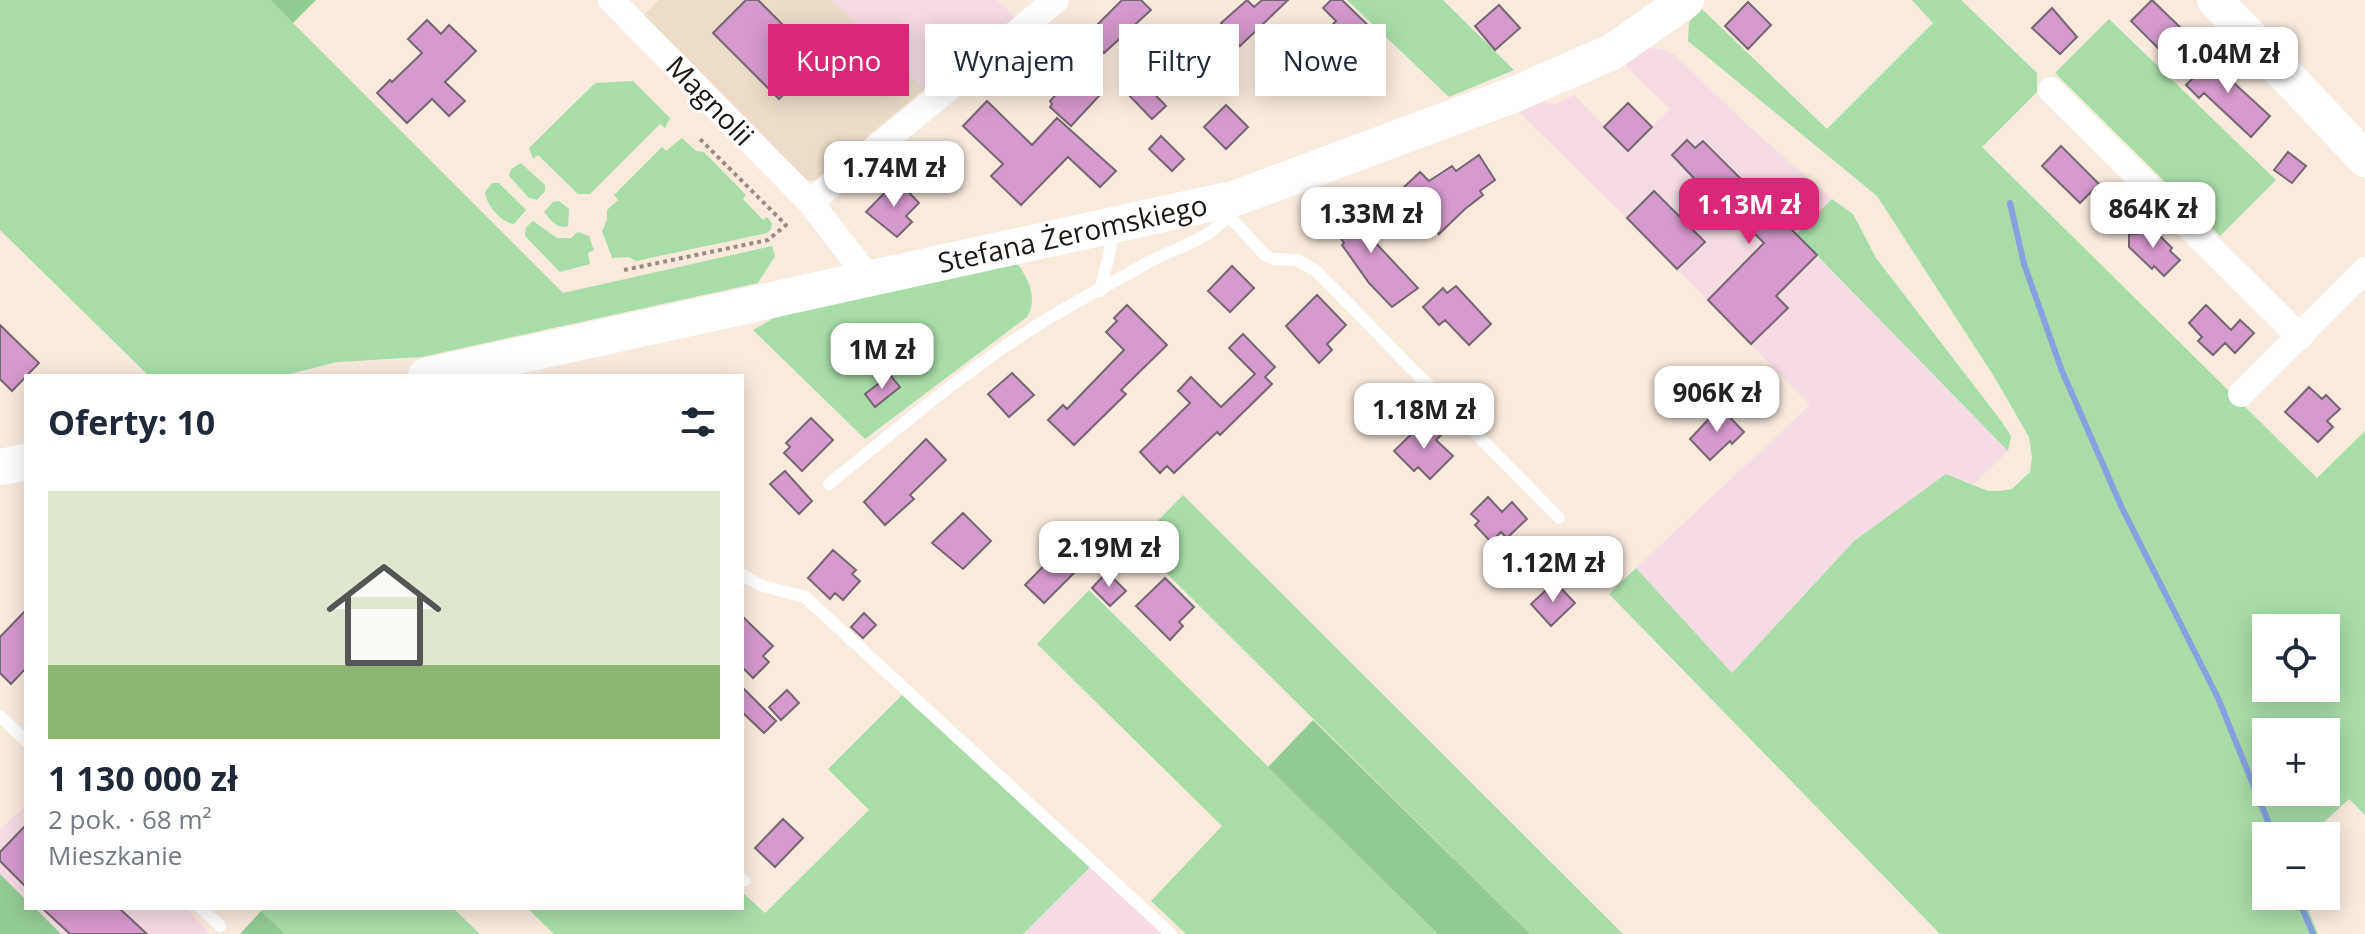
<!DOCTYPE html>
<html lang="pl">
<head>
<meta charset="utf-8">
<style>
	:root { --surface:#fff; --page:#f6f6f7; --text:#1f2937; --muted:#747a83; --accent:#db2777 }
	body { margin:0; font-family:"Open Sans",sans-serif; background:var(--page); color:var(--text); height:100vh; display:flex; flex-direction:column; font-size:30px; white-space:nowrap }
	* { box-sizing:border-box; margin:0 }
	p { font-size:26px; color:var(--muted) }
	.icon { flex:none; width:44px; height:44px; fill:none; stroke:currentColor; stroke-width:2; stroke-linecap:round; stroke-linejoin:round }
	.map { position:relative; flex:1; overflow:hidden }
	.panel { position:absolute; left:24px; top:374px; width:720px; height:536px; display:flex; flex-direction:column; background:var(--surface); border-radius:0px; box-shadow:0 4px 20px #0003 }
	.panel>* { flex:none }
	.banner { position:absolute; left:768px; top:24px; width:760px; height:72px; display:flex; gap:16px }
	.tools { position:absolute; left:2252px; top:614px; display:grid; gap:16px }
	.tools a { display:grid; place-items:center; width:88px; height:88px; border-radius:0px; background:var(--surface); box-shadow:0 4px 20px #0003; font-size:40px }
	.price { position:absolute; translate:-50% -68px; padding:0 18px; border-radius:16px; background:#fff; color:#222; font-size:26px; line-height:52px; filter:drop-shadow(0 2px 4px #0008) }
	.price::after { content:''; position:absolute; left:50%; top:48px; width:24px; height:18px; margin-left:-12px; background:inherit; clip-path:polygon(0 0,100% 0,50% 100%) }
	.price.current { background:var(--accent); color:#fff }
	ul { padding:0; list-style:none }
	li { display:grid; align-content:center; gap:16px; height:424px; padding:0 24px }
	li span { display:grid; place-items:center; height:248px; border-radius:0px; color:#555 }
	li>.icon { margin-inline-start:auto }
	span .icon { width:144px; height:144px; fill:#fffc; stroke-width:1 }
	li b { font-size:34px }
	h2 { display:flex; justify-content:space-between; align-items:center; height:96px; padding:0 24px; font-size:34px }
	.pill { padding:0 28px; border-radius:0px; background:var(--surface); box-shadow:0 4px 20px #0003; font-size:28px; line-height:72px }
	.pill.current { background:var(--accent); color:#fff }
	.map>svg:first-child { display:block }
	.commercial { fill:#ecddca }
	.industrial { fill:#f5dbe4 }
	.green { fill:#a8ddaa; fill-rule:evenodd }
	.forest { fill:#91cb95 }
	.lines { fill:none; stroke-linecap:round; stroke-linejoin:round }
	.stream { stroke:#85a2df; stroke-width:6 }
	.building { fill:#d599cb; stroke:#746772; stroke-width:2 }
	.path { stroke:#968c83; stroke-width:4; stroke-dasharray:4 4; stroke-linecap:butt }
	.lane { stroke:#fff; stroke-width:12 }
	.street { stroke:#fff; stroke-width:26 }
	.secondary { stroke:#fff; stroke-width:36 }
	.labels { text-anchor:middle; stroke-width:6; stroke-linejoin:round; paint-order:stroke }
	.street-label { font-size:28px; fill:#1c1713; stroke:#fff }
</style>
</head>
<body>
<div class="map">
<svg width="2365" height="934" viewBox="0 0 2365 934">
	<rect width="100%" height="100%" fill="#f9eade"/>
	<path class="commercial" d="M659 0H832L924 89 816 180 802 181 640 18Z"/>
	<path class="industrial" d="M832 0H997L1017 19 972 48 955 43 933 63 935 78 924 89Z
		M1644 48 1663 49 1675 55 1744 122 1832 199 1796 235 2008 451 1974 484 1946 474 1854 541 1732 673 1636 568 1810 405 1627 218 1518 111 1538 100 1555 105 1574 95 1628 150 1670 109 1625 65Z
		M26 806V900L0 874V829Z
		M1090 867 1162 934H1023Z
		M35 908H186L210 934H61Z"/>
	<path class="green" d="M0 0H270L563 293 772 246 775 256 758 283 422 357 337 362 282 376H149L0 230Z
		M1347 0H1443L1514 70 1449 97Z
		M1912 0H1961L2037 73V92L1982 147 2317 478 2365 431V815L2349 799 2309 836H2266V896H2303L2318 934H1940L1609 594 1636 568 1732 673 1854 541 1946 474 1988 491H1999L2012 489 2030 472 2032 457 2029 437 1995 378 1877 196 1688 41 1689 22 1702 9 1827 129 1933 23ZM2266 628H2326V688H2266ZM2266 732H2326V792H2266Z
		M2109 19 2276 180 2220 236 2055 73Z
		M633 81 670 118 665 128 660 124 590 194H578L538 155 533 159 529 148 592 86 596 83Z
		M682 138 696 151 704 152 746 195 743 199 763 220 767 217 772 223 771 229 767 233 636 261 629 257 612 258 602 231 607 220V210L618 200 614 195 662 147 666 151Z
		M521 163 545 185V191L537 200 529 198 509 176 511 169Z
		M492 183H499L526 210 514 224C501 222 486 205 485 192Z
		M1832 199 1853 214 1876 258 2002 422 2011 436 2008 451 1796 234Z
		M559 201 569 209 568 226C557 230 551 220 544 212L553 202Z
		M533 221 557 238H571L578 232 589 236 594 250 588 253 590 264 560 272 525 236 526 227Z
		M1017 263C1029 280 1038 298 1027 317L865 439 753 330 779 315Z
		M1183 495 1623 934H1530L1136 543Z
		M1089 590 1438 934H1186L1151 901 1222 826 1037 644Z
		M902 695 1090 867 1023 934H554L527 908H742V892L765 913 869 810 828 769Z
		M264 908H453L480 934H285L261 911Z"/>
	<path class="forest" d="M270 0H316L293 23Z
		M1313 720 1530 934H1438L1268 767Z
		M0 874 26 900V908H35L61 934H0Z
		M261 911 285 934H240Z"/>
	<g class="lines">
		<path class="stream" d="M2010 203 2024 264 2062 371 2122 508 2218 698 2274 836
			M2297 896 2313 934"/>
	</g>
	<path class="building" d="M746 0H758L818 60 816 61 823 68 805 86 799 79 779 99 713 33Z
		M1122 0H1141L1151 10 1104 53 1087 35Z
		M1247 0 1254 7 1262 0H1288L1240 46 1221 23Z
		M1331 0H1342L1378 35 1355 58 1346 50 1321 77 1301 59 1336 21 1323 8Z
		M2152 0 2185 32 2163 53 2131 21Z
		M1748 2 1771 25 1748 49 1725 26Z
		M1499 5 1520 28 1495 50 1475 26Z
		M2052 8 2077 37 2060 54 2032 28Z
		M427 20 441 34 449 25 476 51 445 82 465 101 449 116 432 99 407 123 377 93 390 80 392 82 422 53 408 39Z
		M2221 50 2234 63 2223 73 2270 116 2251 137 2204 93 2199 98 2186 85Z
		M1073 76 1076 79 1079 76 1099 96 1071 126 1050 107 1052 104 1050 101Z
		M1139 78 1166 106 1152 119 1125 91Z
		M987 101 1032 145 1057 118 1116 171 1100 187 1068 157 1021 205 991 176 1003 164 963 126Z
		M1628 103 1652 127 1628 151 1604 127Z
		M1226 105 1248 127 1226 149 1204 127Z
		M1161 136 1184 159 1172 171 1149 149Z
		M1687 140 1695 148 1703 141 1817 255 1776 296 1788 308 1751 344 1708 300 1764 243 1710 189 1707 192 1672 155Z
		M2061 146 2099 184 2080 203 2042 166Z
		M2288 152 2306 166 2292 183 2274 170Z
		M1479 155 1495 180 1480 191 1483 195 1465 209 1439 234 1406 202 1409 199 1400 191 1420 172 1429 181 1452 166 1456 171Z
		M897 180 919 203 906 216 912 222 897 237 866 212Z
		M1654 191 1705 242 1677 269 1627 218Z
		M1354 201 1377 233 1371 238 1418 288 1392 307 1369 283 1342 245 1344 243 1327 219Z
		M2147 223 2172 248 2170 251 2180 260 2164 276 2154 266 2152 269 2129 247V234H2138Z
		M1232 266 1254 288 1230 312 1208 291Z
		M1456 286 1491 324 1469 345 1445 320 1439 325 1423 307 1443 288 1447 293Z
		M1317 295 1346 325 1327 344 1332 350 1319 363 1286 326Z
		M1127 305 1167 345 1121 390 1126 394 1074 445 1048 420 1063 405 1067 409 1124 350 1106 332 1117 321 1114 318Z
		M2206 305 2231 330 2240 320 2254 333 2235 353 2225 343 2213 355 2198 341 2202 337 2189 323Z
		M0 325 39 363 12 391 0 379Z
		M1243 334 1275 367 1265 377 1272 384 1220 435 1217 432 1174 473 1167 466 1160 473 1140 452 1190 403 1178 391 1191 377 1221 407 1255 374 1229 348Z
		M1012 373 1034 395 1009 417 988 394Z
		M890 375 900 387 875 407 865 394Z
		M2309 387 2322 399 2326 395 2340 409 2327 421 2333 427 2318 442 2285 412Z
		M1720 407 1744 432 1732 444 1730 441 1710 460 1690 439Z
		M811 418 833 440 802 471 784 453 790 447 786 443Z
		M1426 420 1441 435 1436 440 1453 456 1430 479 1418 467 1414 471 1394 451Z
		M926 439 946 460 910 495 914 499 885 525 864 502Z
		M785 471 812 501 799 514 770 484Z
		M1488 497 1502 512 1512 502 1527 519 1507 538 1501 532 1491 542 1475 525 1479 521 1471 514Z
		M963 513 991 541 963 569 932 543Z
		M1067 542 1087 560 1044 603 1025 585Z
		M833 550 856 570 852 574 860 581 843 600 835 593 830 599 808 578Z
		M1107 572 1126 591 1110 606 1092 588Z
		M1165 578 1194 607 1179 622 1183 626 1170 640 1136 606Z
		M1555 582 1575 603 1551 626 1531 604Z
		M26 610V668L11 684 0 673V637Z
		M864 613 876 625 863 638 851 627Z
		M742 616 773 646 763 656 769 662 753 678 742 667Z
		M742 687 776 721 764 733 742 712Z
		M787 690 799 703 781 720 769 707Z
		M783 819 803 838 775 867 755 848Z
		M26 825V887L0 861V852Z
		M42 908H119L147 934H70Z"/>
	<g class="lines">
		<path class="path" d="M624 270 768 240 786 225 698 137"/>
		<path class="lane" d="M1229 216 1265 255 1273 259 1297 260 1315 270 1559 518
			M1100 291 1110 250 1113 228
			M829 484C900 427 970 366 1049 318 1080 299 1113 283 1145 264 1174 247 1222 238 1233 204
			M742 575 763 586 805 597 1171 934
			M0 716 26 741
			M742 879 744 881
			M201 908 220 926"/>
		<path class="street" d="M611 0 810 202 868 277
			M2051 90 2300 337
			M810 202 1056 0
			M2241 394 2365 270"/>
		<g class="secondary">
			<path d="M2215 0 2365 159"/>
			<path id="s1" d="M426 376 1236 198 1513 95 1591 61 1612 52 1686 0"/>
			<path d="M0 467 26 462"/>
		</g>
	</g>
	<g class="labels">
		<g class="street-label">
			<text transform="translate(710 101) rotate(46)" y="10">Magnolii</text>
			<text dy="10" stroke="none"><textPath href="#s1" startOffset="662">Stefana Żeromskiego</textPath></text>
		</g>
	</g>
</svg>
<div class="tools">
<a><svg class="icon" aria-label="locate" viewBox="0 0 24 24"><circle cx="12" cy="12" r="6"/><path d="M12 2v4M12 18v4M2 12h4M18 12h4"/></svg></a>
<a>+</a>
<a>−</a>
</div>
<b class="price" style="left:2228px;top:95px">1.04M zł</b>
<b class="price" style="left:894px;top:209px">1.74M zł</b>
<b class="price current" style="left:1749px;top:246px">1.13M zł</b>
<b class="price" style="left:2153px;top:250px">864K zł</b>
<b class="price" style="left:1371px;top:255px">1.33M zł</b>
<b class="price" style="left:882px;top:391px">1M zł</b>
<b class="price" style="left:1717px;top:434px">906K zł</b>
<b class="price" style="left:1424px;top:451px">1.18M zł</b>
<b class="price" style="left:1109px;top:589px">2.19M zł</b>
<b class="price" style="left:1553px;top:604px">1.12M zł</b>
<div class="banner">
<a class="pill current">Kupno</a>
<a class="pill">Wynajem</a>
<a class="pill">Filtry</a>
<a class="pill">Nowe</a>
</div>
<section class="panel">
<h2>Oferty: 10<svg class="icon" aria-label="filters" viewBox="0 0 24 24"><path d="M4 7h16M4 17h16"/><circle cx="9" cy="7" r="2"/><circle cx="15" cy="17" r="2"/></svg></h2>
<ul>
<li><span style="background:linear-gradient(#dfe7d0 70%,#8fb573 0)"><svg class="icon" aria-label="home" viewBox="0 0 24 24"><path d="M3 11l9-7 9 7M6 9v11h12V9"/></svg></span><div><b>1 130 000 zł</b><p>2 pok. · 68 m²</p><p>Mieszkanie</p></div></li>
</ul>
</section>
</div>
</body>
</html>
